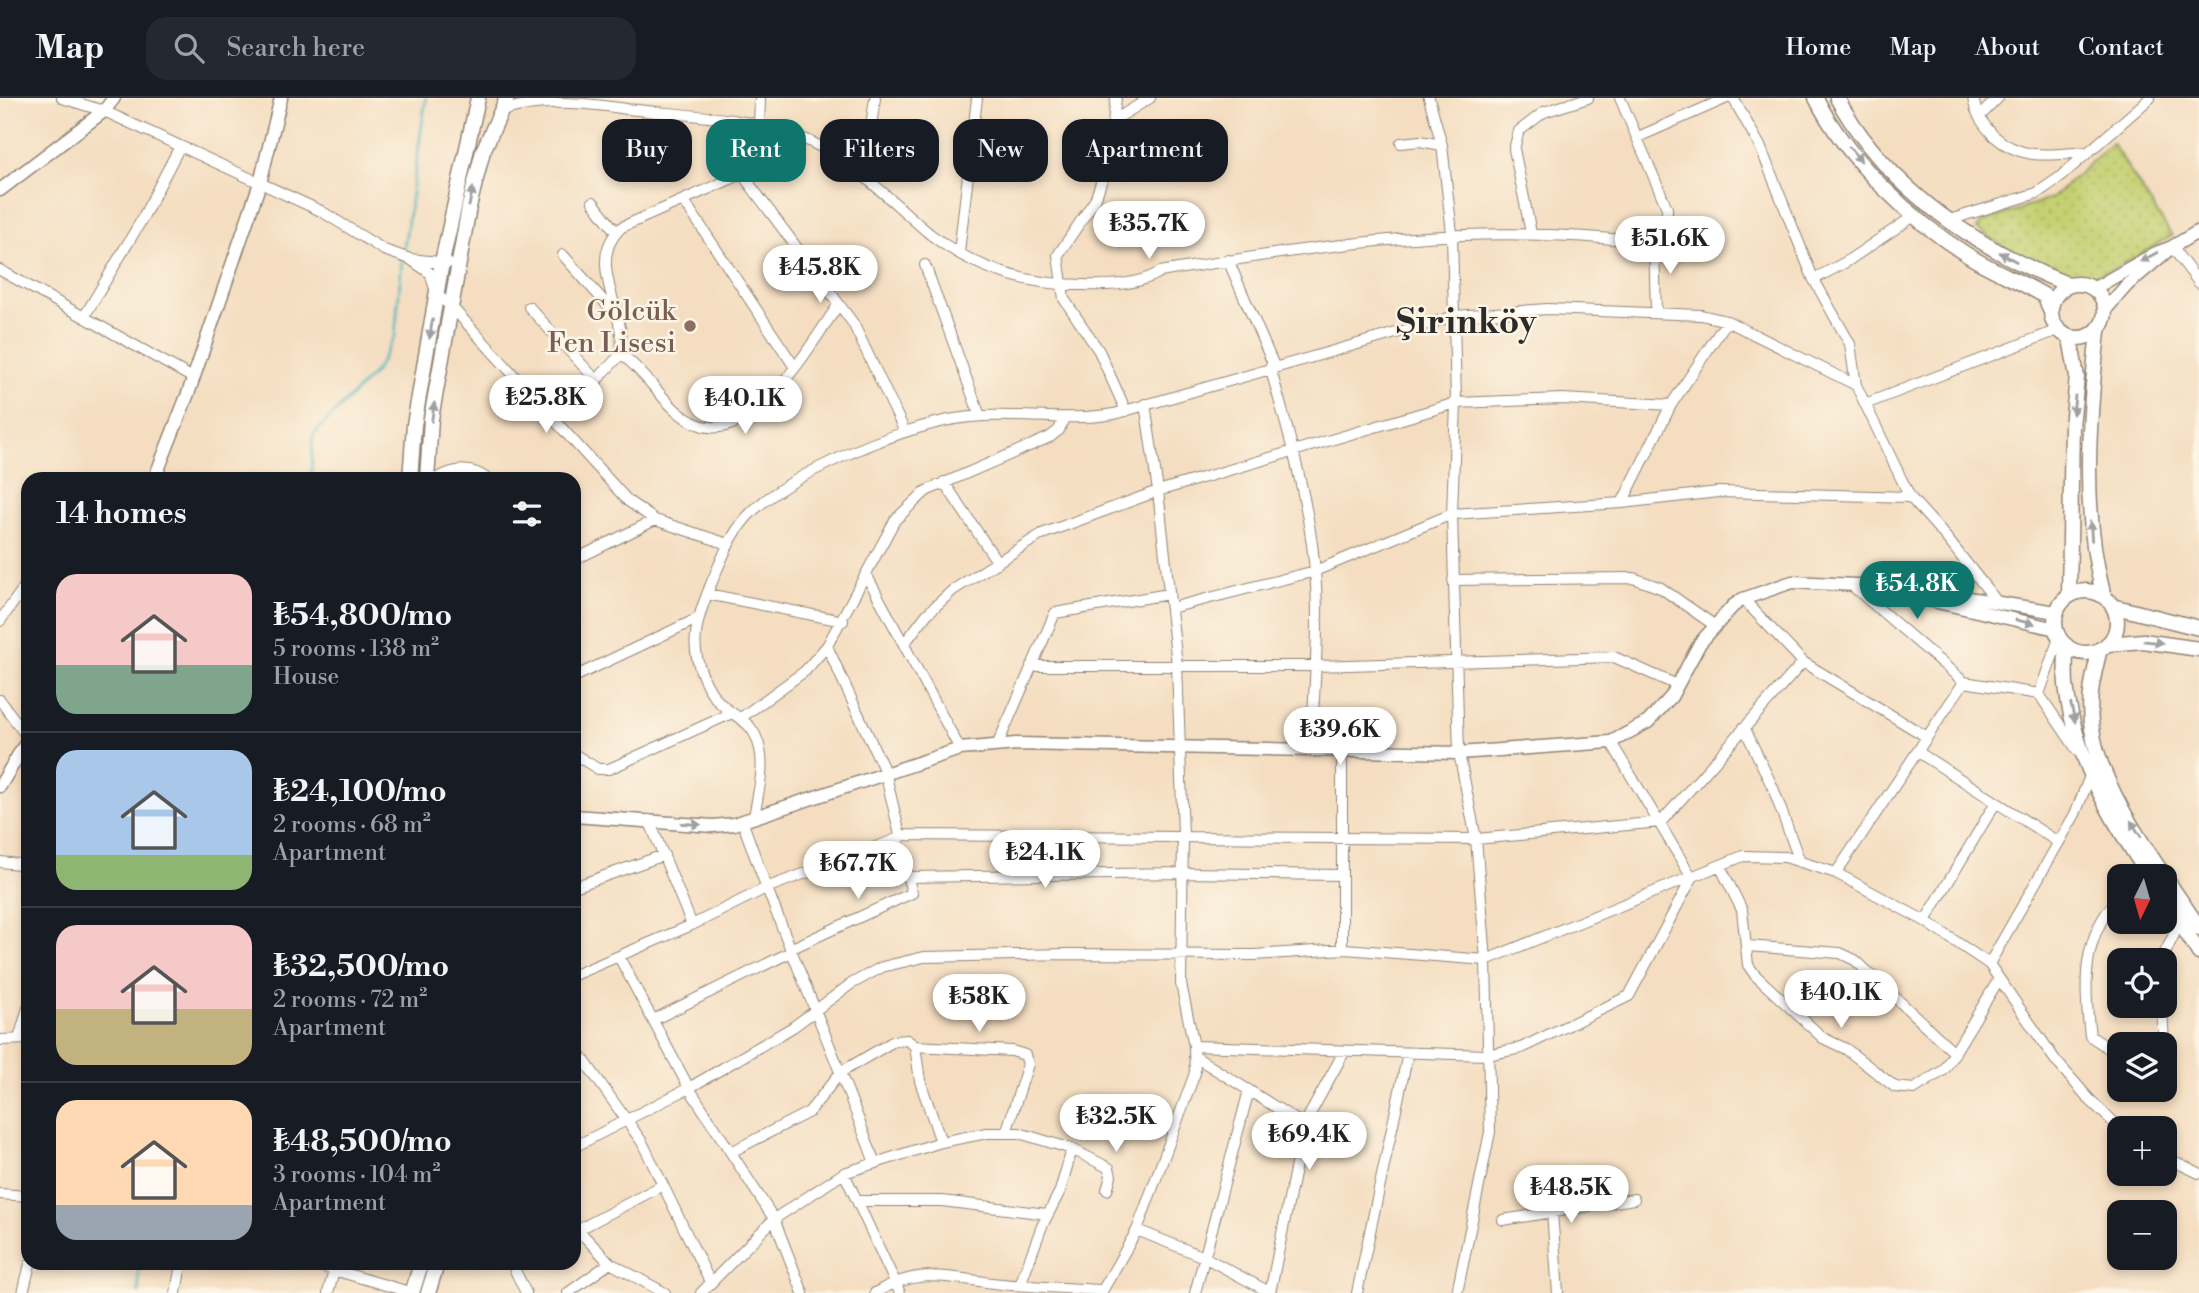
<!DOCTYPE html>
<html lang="en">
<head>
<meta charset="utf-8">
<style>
	:root { --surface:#171b24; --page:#242831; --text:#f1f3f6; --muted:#9ea1a6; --line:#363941; --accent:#0f766e }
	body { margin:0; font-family:"Libre Bodoni",serif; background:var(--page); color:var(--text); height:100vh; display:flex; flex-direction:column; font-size:26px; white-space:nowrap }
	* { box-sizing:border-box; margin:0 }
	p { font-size:23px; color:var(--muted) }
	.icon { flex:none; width:38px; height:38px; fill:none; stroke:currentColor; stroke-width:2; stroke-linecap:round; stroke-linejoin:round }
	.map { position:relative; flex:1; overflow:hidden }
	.drawer { position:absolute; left:21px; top:374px; width:560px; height:798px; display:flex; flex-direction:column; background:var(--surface); border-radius:21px; box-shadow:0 4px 10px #0003 }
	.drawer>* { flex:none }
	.banner { position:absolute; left:602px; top:21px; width:665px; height:63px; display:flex; gap:14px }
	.needle { width:46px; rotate:185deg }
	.buttons { position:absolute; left:2107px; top:766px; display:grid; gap:14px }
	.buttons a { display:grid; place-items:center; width:70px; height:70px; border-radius:14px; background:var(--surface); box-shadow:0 4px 10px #0003; font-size:35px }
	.price { position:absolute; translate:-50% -60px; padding:0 16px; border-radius:24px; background:#fff; color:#222; font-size:23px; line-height:46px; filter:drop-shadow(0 2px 4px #0008) }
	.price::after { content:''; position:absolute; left:50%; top:42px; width:21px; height:16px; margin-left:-10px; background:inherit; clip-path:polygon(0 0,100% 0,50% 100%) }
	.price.selected { background:var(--accent); color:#fff }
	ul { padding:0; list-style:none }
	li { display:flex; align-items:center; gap:21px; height:175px; padding:0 35px }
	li+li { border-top:2px solid var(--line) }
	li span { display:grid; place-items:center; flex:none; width:196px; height:140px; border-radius:21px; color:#555 }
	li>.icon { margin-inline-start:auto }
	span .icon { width:84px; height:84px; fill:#fffc; stroke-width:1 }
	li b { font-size:30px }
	h2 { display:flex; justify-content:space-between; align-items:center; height:84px; padding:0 35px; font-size:30px }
	.chip { padding:0 24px; border-radius:21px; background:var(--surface); box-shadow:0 4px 10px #0003; font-size:24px; line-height:63px }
	.chip.selected { background:var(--accent); color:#fff }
	header { display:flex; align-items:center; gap:42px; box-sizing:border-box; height:98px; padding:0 35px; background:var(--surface); border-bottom:2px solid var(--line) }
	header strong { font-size:33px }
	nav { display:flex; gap:38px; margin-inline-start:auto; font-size:24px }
	.search { width:490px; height:63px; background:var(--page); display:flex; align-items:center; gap:18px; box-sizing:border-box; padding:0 24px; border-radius:21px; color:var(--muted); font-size:26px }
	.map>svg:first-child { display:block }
	.park { fill:url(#park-dots); stroke:#787e4e; stroke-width:2 }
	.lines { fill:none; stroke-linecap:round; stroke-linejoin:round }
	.stream { stroke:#43b3bb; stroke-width:2.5 }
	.minor-casing { stroke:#908476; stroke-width:12 }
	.tertiary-casing { stroke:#908476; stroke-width:15 }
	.secondary-casing { stroke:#908476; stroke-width:17 }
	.minor { stroke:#fff; stroke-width:10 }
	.tertiary { stroke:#fff; stroke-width:12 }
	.secondary { stroke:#fff; stroke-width:14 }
	.oneway { fill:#a0a0a0 }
	.education-dot { fill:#8d6e63; stroke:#fcf5e5; stroke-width:2.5 }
	.labels { text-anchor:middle; stroke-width:5; stroke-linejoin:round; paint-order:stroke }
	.education-label { font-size:28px; fill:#785e54; stroke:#fcf5e5; text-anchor:end }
	.district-label { font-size:35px; font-weight:bold; fill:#2b2b2b; stroke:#fcf5e5 }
</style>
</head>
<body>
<header>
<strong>Map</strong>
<div class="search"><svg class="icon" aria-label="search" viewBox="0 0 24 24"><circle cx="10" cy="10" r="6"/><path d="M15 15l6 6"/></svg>Search here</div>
<nav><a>Home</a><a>Map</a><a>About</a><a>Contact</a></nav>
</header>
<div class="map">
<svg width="2199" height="1195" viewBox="0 0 2199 1195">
	<defs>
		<pattern id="park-dots" width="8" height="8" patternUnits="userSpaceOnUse" patternTransform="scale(1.75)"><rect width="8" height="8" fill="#c4d071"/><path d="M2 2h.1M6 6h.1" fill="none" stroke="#a9b362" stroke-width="1.8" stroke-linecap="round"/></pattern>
	</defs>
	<rect width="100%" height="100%" fill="#fcf5e5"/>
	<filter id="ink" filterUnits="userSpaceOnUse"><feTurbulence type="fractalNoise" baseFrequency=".0143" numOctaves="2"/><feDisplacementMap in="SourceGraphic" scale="14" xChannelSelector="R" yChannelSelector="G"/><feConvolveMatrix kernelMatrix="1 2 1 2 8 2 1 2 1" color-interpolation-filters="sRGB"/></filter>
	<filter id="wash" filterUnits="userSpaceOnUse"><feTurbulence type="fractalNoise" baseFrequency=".00686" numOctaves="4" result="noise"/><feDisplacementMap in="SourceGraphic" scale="28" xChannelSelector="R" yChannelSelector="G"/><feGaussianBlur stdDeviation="1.57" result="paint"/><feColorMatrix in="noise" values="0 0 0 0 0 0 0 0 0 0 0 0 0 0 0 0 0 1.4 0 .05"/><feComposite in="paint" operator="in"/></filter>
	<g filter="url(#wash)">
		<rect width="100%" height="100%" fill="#f4ddc0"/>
		<path class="park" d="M2112 45 2172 138C2151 149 2118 173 2095 177 2053 186 2011 153 1977 131L1982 124 2052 100Z"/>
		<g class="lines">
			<path class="stream" d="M403 156 426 0
				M311 382 313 337 375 274 395 238 402 162
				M138 1166 139 1195"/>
		</g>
	</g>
	<g filter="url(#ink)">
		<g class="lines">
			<defs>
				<path id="minor" d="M62 0 104 13 321 113 384 152 410 161 448 165
					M1116 0 1108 64 1095 102 1058 157 1064 201 1099 253 1126 313
					M1429 0 1442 47 1452 135 1456 305 1452 416 1459 655 1476 741 1486 862 1490 1034 1457 1195
					M1733 0 1760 48 1813 180 1850 246 1856 287 1910 399 1945 438 1998 505
					M1973 0C1975 14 1984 28 1994 38 2023 64 2053 56 2089 54
					M502 13C540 0 586 5 627 11 686 18 754 18 809 43 857 65 890 103 930 136 975 171 1026 187 1083 187 1107 188 1139 187 1160 174 1329 146 1476 123 1648 145 1667 138 1667 128 1667 110L1620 0
					M1980 18 1998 0
					M1116 21 1150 0
					M1638 39 1727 0
					M1401 45 1420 43 1442 47
					M742 76 853 225 905 334
					M864 77 875 0
					M684 103 794 268
					M593 104 616 134
					M1946 123 2037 95 2059 80 2150 0
					M1531 135 1514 51 1519 33 1544 14 1588 0
					M1654 143 1656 214
					M2172 149 2199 185
					M959 154 977 0
					M563 157 616 217
					M410 161 430 175 437 197 451 208 628 403 655 422 728 446
					M1228 162 1274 268
					M925 167 980 318
					M0 172 193 280
					M1814 181 1846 164 1914 118
					M529 209 597 283
					M84 219 141 123 180 48
					M621 256C647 275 666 310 691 323 750 357 811 245 839 206
					M1270 269C1288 333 1307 397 1314 463 1321 525 1314 590 1311 652
					M1865 306 2058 232
					M547 315 594 285 621 256C628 214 583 163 622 129L742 76 759 28 760 0
					M433 382C454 371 469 367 489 382
					M944 384 998 465
					M1622 405 1671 307 1727 223
					M574 462 655 422
					M867 478 960 651
					M1453 482 1633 480 1661 490 1714 527
					M1850 486 1964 584 2039 596
					M707 496 843 523
					M1743 501 1803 564 1927 639
					M1171 510 1315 473 1452 416 1622 405 1718 394 1910 399
					M0 523 28 484
					M2059 540 2039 596 2077 652
					M904 546 927 516 953 492 1042 436 1158 393 1456 305 1563 301 1671 307
					M827 548 885 674 900 737
					M1031 568H1315L1614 559 1677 587
					M574 579 699 520
					M0 602 28 640
					M742 619 805 573 827 548 895 422 926 393 1050 339 1059 332 1064 320
					M1744 629 1773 690 1800 764
					M997 648 1055 515 1169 496
					M1342 652V851
					M1918 654 2058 744
					M574 656 598 671H609L732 615
					M754 720C757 698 765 673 760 651 753 621 738 623 720 605 707 592 698 570 696 553 693 531 703 506 711 486 721 463 729 440 746 420 783 378 899 330 955 321 1008 312 1061 325 1114 316L1455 218 1547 211 1701 217 1727 223 1856 287
					M649 722 692 827
					M743 725C783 840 833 950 875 1065
					M0 764 28 767
					M1720 768 1742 812 1748 867 1755 877 1823 940 1846 951 1895 989 1914 991 1944 972 1999 881
					M1836 775 1964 584
					M908 779 1182 775 1342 777
					M574 789 664 757
					M2119 800C2081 838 2084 889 2090 938L2119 957
					M1925 823 1996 704
					M1747 848 1840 855 1855 862 1955 955
					M790 851 912 795 897 741
					M619 859 689 990 774 1121 803 1195
					M2161 863 2180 824
					M1989 866 2075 716 2092 673
					M574 877 692 827 766 790 897 741 900 737 1476 741 1661 724 1803 564
					M2162 908 2164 947
					M653 922 791 854
					M19 941 28 910
					M0 942 28 941
					M574 948 642 1044 710 1184
					M915 948 920 983 941 1044
					M1194 948 1487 957 1521 950 1629 898 1692 780 1611 644
					M1194 958 1304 1027
					M574 1049 689 990 793 929 851 886 882 869 924 859 1067 856 1254 857 1345 851 1486 862 1743 758 1785 759 1836 775 1925 823 1989 866 2056 963 2090 1002 2121 1031
					M1072 1051 1109 1070 1111 1078 1107 1092
					M731 1054 809 1014 841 974 894 943 907 942 915 948 1012 953 1025 957 1028 966 1006 1035
					M2165 1059 2199 1075
					M844 1075 900 1195
					M0 1096 28 1098
					M858 1103H942L1047 1116
					M1552 1114 1558 1195
					M1503 1122 1634 1101
					M578 1132 610 1165 665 1195
					M1137 1132 1204 1159 1271 1195
					M574 1134 663 1087
					M313 1166 413 1195
					M512 1166 526 1195
					M23 1195 30 1166
					M176 1195 181 1166
					M328 1195 334 1172
					M568 1195 610 1165
					M701 1195 774 1121 844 1075 941 1044 987 1035H1019L1072 1051 1060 1093 1042 1128 1020 1187
					M875 1195C922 1167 952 1181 1002 1186 1035 1189 1068 1190 1101 1192
					M1101 1195 1137 1132 1195 975 1194 948 1181 886 1183 737 1177 567 1158 393 1145 306
					M1195 1195 1249 992
					M1270 1195 1304 1027 1344 954
					M1357 1195 1408 955"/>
				<path id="tertiary" d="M0 92 104 13 114 0
					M2172 149 2199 133
					M2093 191 2156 155 2172 149 2127 187 2105 212
					M154 382 189 293 260 85 281 0
					M1911 498 2056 531
					M0 688 28 641
					M574 718 713 728 734 726 960 651 1016 646 1459 655 1611 644 1648 624 1671 599 1700 545 1733 508 1743 501 1792 484 1900 489 2056 514"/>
				<path id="secondary" d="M1816 0C1846 61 1911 122 1969 158 1993 173 2020 183 2045 198L2050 212
					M1837 0C1887 91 1975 149 2069 187
					M2051 213a27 27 0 1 1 54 0a27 27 0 1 1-54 0Z
					M2098 233C2089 320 2081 414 2104 499
					M410 382 414 327 442 164 478 0
					M427 382 431 321 469 109 483 53 507 0
					M2055 524a31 31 0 1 1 62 0a31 31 0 1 1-62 0Z
					M2069 498 2072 328 2077 279 2070 240
					M2112 508 2199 530
					M2107 546 2143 543 2199 551
					M2066 547C2066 560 2065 573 2066 586 2073 656 2111 721 2150 779
					M2100 551C2093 578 2087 603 2092 631 2102 699 2162 772 2199 830
					M2165 800 2199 855
					M412 1195 421 1166
					M428 1195 437 1166"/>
			</defs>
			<use href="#minor" class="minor-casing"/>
			<use href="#tertiary" class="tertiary-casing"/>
			<use href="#secondary" class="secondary-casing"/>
			<use href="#minor" class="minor"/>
			<use href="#tertiary" class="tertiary"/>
			<use href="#secondary" class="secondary"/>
		</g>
		<defs><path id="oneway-solid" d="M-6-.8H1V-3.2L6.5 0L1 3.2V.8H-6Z" transform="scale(1.75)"/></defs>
		<g class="oneway">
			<use href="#oneway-solid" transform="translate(1855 56) rotate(50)"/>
			<use href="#oneway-solid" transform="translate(471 99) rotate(-78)"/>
			<use href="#oneway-solid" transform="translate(2008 159) rotate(-151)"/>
			<use href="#oneway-solid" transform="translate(2149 159) rotate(152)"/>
			<use href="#oneway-solid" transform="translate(431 231) rotate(99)"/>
			<use href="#oneway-solid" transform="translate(2074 307) rotate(96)"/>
			<use href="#oneway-solid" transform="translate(433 314) rotate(-81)"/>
			<use href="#oneway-solid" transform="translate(2091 433) rotate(-94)"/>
			<use href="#oneway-solid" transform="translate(2025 524) rotate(13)"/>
			<use href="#oneway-solid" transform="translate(2153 544) rotate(6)"/>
			<use href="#oneway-solid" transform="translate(2073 615) rotate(76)"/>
			<use href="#oneway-solid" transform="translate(691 726) rotate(4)"/>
			<use href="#oneway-solid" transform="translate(2136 731) rotate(-123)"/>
		</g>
	</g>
	<circle class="education-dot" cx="690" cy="228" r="7"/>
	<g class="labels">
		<g class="education-label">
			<text x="676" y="222">Gölcük<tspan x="676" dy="32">Fen Lisesi</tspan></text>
		</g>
		<g class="district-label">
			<text x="1466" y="235">Şirinköy</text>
		</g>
	</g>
</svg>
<div class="buttons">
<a><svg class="needle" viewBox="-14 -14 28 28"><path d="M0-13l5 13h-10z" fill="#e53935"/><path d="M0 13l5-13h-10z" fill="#9ea1a6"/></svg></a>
<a><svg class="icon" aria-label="locate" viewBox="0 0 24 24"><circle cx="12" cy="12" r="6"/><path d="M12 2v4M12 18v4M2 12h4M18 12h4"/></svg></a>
<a><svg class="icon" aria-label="layers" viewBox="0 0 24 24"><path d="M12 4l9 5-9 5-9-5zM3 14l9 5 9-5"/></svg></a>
<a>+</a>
<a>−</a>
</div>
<b class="price" style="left:1149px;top:163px">₺35.7K</b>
<b class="price" style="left:1670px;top:178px">₺51.6K</b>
<b class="price" style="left:820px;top:207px">₺45.8K</b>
<b class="price" style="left:546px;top:337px">₺25.8K</b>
<b class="price" style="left:745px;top:338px">₺40.1K</b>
<b class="price selected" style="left:1917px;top:523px">₺54.8K</b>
<b class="price" style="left:1340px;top:669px">₺39.6K</b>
<b class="price" style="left:1045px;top:792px">₺24.1K</b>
<b class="price" style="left:858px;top:803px">₺67.7K</b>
<b class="price" style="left:1841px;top:932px">₺40.1K</b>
<b class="price" style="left:979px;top:936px">₺58K</b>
<b class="price" style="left:1116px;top:1056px">₺32.5K</b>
<b class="price" style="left:1309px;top:1074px">₺69.4K</b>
<b class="price" style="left:1571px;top:1127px">₺48.5K</b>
<div class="banner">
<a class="chip">Buy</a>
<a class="chip selected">Rent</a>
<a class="chip">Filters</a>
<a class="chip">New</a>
<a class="chip">Apartment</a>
</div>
<section class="drawer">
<h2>14 homes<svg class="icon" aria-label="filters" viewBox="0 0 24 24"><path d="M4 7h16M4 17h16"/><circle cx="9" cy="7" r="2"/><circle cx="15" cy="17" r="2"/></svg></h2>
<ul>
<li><span style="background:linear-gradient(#f6c9c9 65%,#7fa58c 0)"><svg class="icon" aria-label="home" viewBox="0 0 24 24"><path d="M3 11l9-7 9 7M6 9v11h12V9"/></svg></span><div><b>₺54,800/mo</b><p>5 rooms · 138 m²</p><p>House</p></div></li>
<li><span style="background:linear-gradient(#a9c7e8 75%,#8fb573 0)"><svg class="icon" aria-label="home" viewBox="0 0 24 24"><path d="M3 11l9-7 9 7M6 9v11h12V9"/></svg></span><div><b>₺24,100/mo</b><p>2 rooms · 68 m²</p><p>Apartment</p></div></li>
<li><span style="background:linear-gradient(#f6c9c9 60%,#c2b280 0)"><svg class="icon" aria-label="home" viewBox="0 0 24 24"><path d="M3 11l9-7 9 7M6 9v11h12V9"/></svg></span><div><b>₺32,500/mo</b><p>2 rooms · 72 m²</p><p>Apartment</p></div></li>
<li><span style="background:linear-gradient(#ffd9b3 75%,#9aa5b1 0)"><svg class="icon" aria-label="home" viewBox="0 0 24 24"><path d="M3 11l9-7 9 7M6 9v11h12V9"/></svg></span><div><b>₺48,500/mo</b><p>3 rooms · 104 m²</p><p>Apartment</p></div></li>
</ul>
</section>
</div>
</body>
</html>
